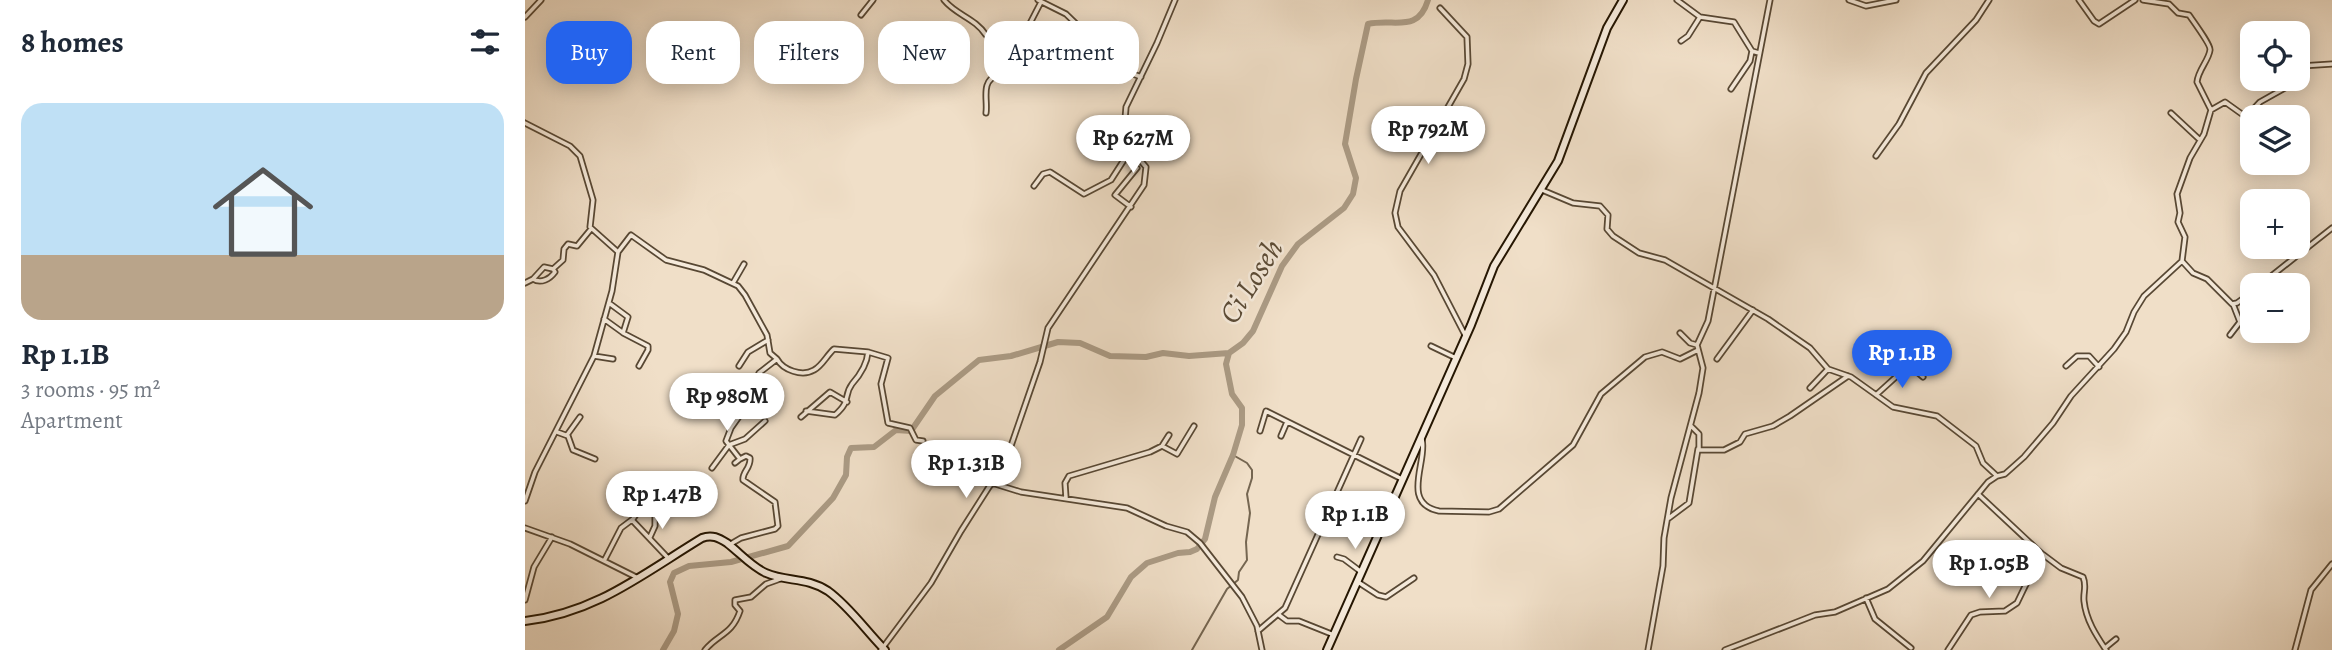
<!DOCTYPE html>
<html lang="en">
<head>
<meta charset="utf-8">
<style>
	:root { --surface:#fff; --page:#f6f6f7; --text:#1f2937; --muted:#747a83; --line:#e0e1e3; --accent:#2563eb }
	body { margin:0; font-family:Alegreya,serif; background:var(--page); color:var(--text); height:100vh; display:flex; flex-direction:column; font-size:26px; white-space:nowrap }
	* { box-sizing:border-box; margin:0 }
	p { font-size:23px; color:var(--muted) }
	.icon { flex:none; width:38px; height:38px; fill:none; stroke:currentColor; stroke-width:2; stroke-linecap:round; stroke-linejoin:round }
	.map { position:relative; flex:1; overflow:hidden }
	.details { display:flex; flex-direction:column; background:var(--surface); width:525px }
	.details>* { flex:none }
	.hud { position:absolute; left:21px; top:21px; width:665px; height:63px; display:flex; gap:14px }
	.controls { position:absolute; left:1715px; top:21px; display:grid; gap:14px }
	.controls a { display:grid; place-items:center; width:70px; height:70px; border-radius:14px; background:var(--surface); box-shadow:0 4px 18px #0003; font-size:35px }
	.price { position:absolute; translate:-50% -60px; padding:0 16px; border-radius:24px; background:#fff; color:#222; font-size:23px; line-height:46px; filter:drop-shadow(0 2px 4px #0008) }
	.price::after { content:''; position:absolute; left:50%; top:42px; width:21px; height:16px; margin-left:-10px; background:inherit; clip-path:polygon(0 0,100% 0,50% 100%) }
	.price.on { background:var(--accent); color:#fff }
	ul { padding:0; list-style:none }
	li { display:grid; align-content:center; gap:14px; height:371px; padding:0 21px }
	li+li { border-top:2px solid var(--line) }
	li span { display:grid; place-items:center; height:217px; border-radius:21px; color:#555 }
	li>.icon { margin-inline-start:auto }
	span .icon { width:126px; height:126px; fill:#fffc; stroke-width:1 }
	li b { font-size:30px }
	h2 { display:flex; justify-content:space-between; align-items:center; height:84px; padding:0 21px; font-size:30px }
	.pill { padding:0 24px; border-radius:21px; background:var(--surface); box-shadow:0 4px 18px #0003; font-size:24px; line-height:63px }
	.pill.on { background:var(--accent); color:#fff }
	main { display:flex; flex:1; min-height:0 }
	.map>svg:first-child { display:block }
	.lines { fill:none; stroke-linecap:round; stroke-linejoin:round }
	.stream { stroke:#756651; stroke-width:2 }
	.river { stroke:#ab9b85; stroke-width:6 }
	.street-casing { stroke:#584834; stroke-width:7 }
	.secondary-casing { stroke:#251602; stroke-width:10 }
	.street { stroke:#f5eadb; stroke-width:3.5 }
	.secondary { stroke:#f5eadb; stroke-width:6 }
	.labels { text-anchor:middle; stroke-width:5; stroke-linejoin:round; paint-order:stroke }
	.water-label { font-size:30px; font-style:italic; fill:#5b4b36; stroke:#f5eadb }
</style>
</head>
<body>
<main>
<section class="details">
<h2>8 homes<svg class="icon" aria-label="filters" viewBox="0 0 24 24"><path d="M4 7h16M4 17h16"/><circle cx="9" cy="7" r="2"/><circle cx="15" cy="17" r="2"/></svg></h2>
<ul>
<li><span style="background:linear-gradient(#bfe0f5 70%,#b9a48a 0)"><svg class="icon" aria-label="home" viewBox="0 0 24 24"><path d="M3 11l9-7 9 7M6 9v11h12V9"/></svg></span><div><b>Rp 1.1B</b><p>3 rooms · 95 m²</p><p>Apartment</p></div></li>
</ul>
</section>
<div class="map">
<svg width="1807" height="650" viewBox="0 0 1807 650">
	<rect width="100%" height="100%" fill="#f0dfc8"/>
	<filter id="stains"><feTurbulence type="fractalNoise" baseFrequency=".00286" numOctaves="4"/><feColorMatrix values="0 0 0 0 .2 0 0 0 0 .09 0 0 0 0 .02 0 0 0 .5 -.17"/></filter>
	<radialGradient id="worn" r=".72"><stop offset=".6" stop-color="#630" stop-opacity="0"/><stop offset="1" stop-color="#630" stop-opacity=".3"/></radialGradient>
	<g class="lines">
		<path class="stream" d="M667 650 702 589 713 580 714 572 722 560 721 542 725 513 722 494 727 478V470L722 463 708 455"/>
		<path class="river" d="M138 650 149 631 153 614 145 582 149 573 164 566 206 562 263 546 308 498 321 475 322 457 326 448 349 447 371 430 386 431 410 396 454 360 486 356 533 342 555 343 585 356 621 357 638 353 664 356 704 353
			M534 650 582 617 606 577 622 563 653 553 665 552 672 549 680 539 690 497 708 455 717 425V408L707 394 701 364 704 353 718 343 728 331 757 266 773 244 819 208 828 194 831 178 820 144 831 79 843 24C869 18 893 34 903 0"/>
		<defs>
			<path id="street" d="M419 0C431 15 450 18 461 35
				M513 0 541 14 600 71 616 77
				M1152 0 1175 17 1209 22 1227 51 1234 53
				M1324 0 1341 6 1371 0
				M1554 0 1569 21 1574 24 1610 0
				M1618 0 1644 4 1653 13 1664 15C1668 21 1686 45 1685 50 1684 60 1673 70 1672 82L1686 110
				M915 8 942 37 943 64 939 79 875 191 870 213 873 227 909 275 940 335
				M336 15 348 0
				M0 17 16 0
				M1156 41 1163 36 1175 17
				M1773 71 1776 66 1807 64
				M1206 89 1225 61 1227 51
				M461 113C463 99 455 81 473 75V65L501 31 516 2
				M1646 113 1675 140
				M0 123 45 146 55 156 68 200 65 227 93 252 87 291 69 356 10 472 0 501
				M1351 156 1374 124 1401 73 1451 20 1464 0
				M509 186 518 174 525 172 559 194 586 180 606 149
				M1017 190 1048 203 1075 206 1083 215 1082 229 1088 236 1114 253 1140 260 1243 319 1285 348 1303 369 1326 377 1368 407 1412 416 1451 446 1458 463 1472 476
				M606 207 590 195 612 168
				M93 252 106 235 141 260 179 270 213 286 220 295 242 335 245 353 252 359 234 373 218 411 206 428 201 441 215 459 221 456 225 458C226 468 217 472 218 480L250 502 253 526 250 529 216 538 204 545
				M1657 261 1668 273 1682 279 1707 304 1712 303 1727 292
				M8 279 19 267 28 269
				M0 283 8 279C16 284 25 279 30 272L28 269 38 260 39 249 43 244 52 246 66 229
				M208 283 219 264
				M1735 285 1807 228
				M84 303 103 317 98 333 123 346V350L114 366
				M79 319 97 332
				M1155 333 1165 343 1172 345
				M1705 335 1715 322 1708 304
				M906 346 931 358
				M69 356 88 359
				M252 359C258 370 277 377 289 370 297 366 302 355 309 349L343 352 363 358 356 384 363 423 385 428 391 440 398 441
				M1192 359 1228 310
				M1382 359 1384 365 1398 377
				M214 366 223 352 243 340
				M1541 366 1552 356H1564L1574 367
				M1285 388 1303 369
				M1351 395 1384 365
				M281 411 310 415C327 400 318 396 327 384 335 375 342 365 343 352
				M276 417 305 392 322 402
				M1166 426 1174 434V450H1199L1215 442 1220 434 1248 426 1265 416 1323 376
				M735 431 741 411 877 479
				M32 432 43 436 48 450 70 459
				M42 435 55 417
				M756 436 762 422
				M897 439C903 461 875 503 914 511L964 512 974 509 1048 445 1076 394 1120 357 1137 352 1155 359 1173 350
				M637 446 652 454 669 426
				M210 463 215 459
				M187 468 204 445 220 439 240 421
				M467 483 496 492 602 508 641 526 662 532 675 543 717 597 732 626 737 650
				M1453 494 1516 553 1536 568 1558 577C1562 586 1558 592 1559 601 1561 620 1571 635 1581 650
				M541 498 540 483 544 476 625 452 637 446 644 435
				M1144 518 1164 503 1173 449
				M107 520 144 559
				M0 528 45 544 113 578
				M125 537 130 526V517
				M812 557 819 559 835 571
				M79 561 96 528 108 519 116 507 123 503
				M833 582 853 595 861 597 889 578
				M1341 598 1350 619 1386 648
				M0 600 9 567 27 537
				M754 615 762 621H774L809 635
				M733 631 760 608 836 439
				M1580 648 1591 639
				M180 650C193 634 207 635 215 611L210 605V600L226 597 241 584 255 579
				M356 650 406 583 436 531 464 487 478 469 515 362 523 328 619 185 621 167 603 146 599 132 601 107 632 43 650 0
				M1123 650 1138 566 1139 538 1146 498 1174 393 1178 368 1172 345 1183 321 1245 0
				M1200 650 1290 615 1310 612 1363 589 1398 561 1463 482 1472 476 1480 474 1499 457 1528 423 1546 396 1589 349 1601 332 1609 312 1619 296 1657 261 1660 237 1653 222 1655 213 1652 194 1665 158 1679 134 1686 110 1700 102 1721 117 1735 102 1769 83 1772 79
				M1423 650 1446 615 1455 612 1480 611 1492 603 1516 553
				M1770 650 1786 590 1807 564"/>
			<path id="secondary" d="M0 621C71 613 119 573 177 538 187 534 194 538 202 543 215 553 227 567 241 573 262 582 282 577 303 591 325 607 341 631 360 650
				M802 650 946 325 969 266 1033 161 1082 28 1098 0"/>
		</defs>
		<use href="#street" class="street-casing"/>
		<use href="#secondary" class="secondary-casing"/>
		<use href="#street" class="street"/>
		<use href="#secondary" class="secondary"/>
	</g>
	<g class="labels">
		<g class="water-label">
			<text transform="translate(726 281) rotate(-58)" y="10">Ci Loseh</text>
		</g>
	</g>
	<rect width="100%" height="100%" filter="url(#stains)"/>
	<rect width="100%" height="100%" fill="url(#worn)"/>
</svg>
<div class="controls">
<a><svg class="icon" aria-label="locate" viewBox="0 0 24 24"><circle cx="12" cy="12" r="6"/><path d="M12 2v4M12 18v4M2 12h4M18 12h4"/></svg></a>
<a><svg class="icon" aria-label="layers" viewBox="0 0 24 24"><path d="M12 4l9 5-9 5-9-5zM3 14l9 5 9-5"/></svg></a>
<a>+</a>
<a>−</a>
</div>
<b class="price" style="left:903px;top:166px">Rp 792M</b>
<b class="price" style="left:608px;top:175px">Rp 627M</b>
<b class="price on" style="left:1377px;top:390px">Rp 1.1B</b>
<b class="price" style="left:202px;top:433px">Rp 980M</b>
<b class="price" style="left:441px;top:500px">Rp 1.31B</b>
<b class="price" style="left:137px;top:531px">Rp 1.47B</b>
<b class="price" style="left:830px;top:551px">Rp 1.1B</b>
<b class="price" style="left:1464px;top:600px">Rp 1.05B</b>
<div class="hud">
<a class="pill on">Buy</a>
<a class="pill">Rent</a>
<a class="pill">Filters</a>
<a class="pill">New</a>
<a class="pill">Apartment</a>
</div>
</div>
</main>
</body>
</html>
